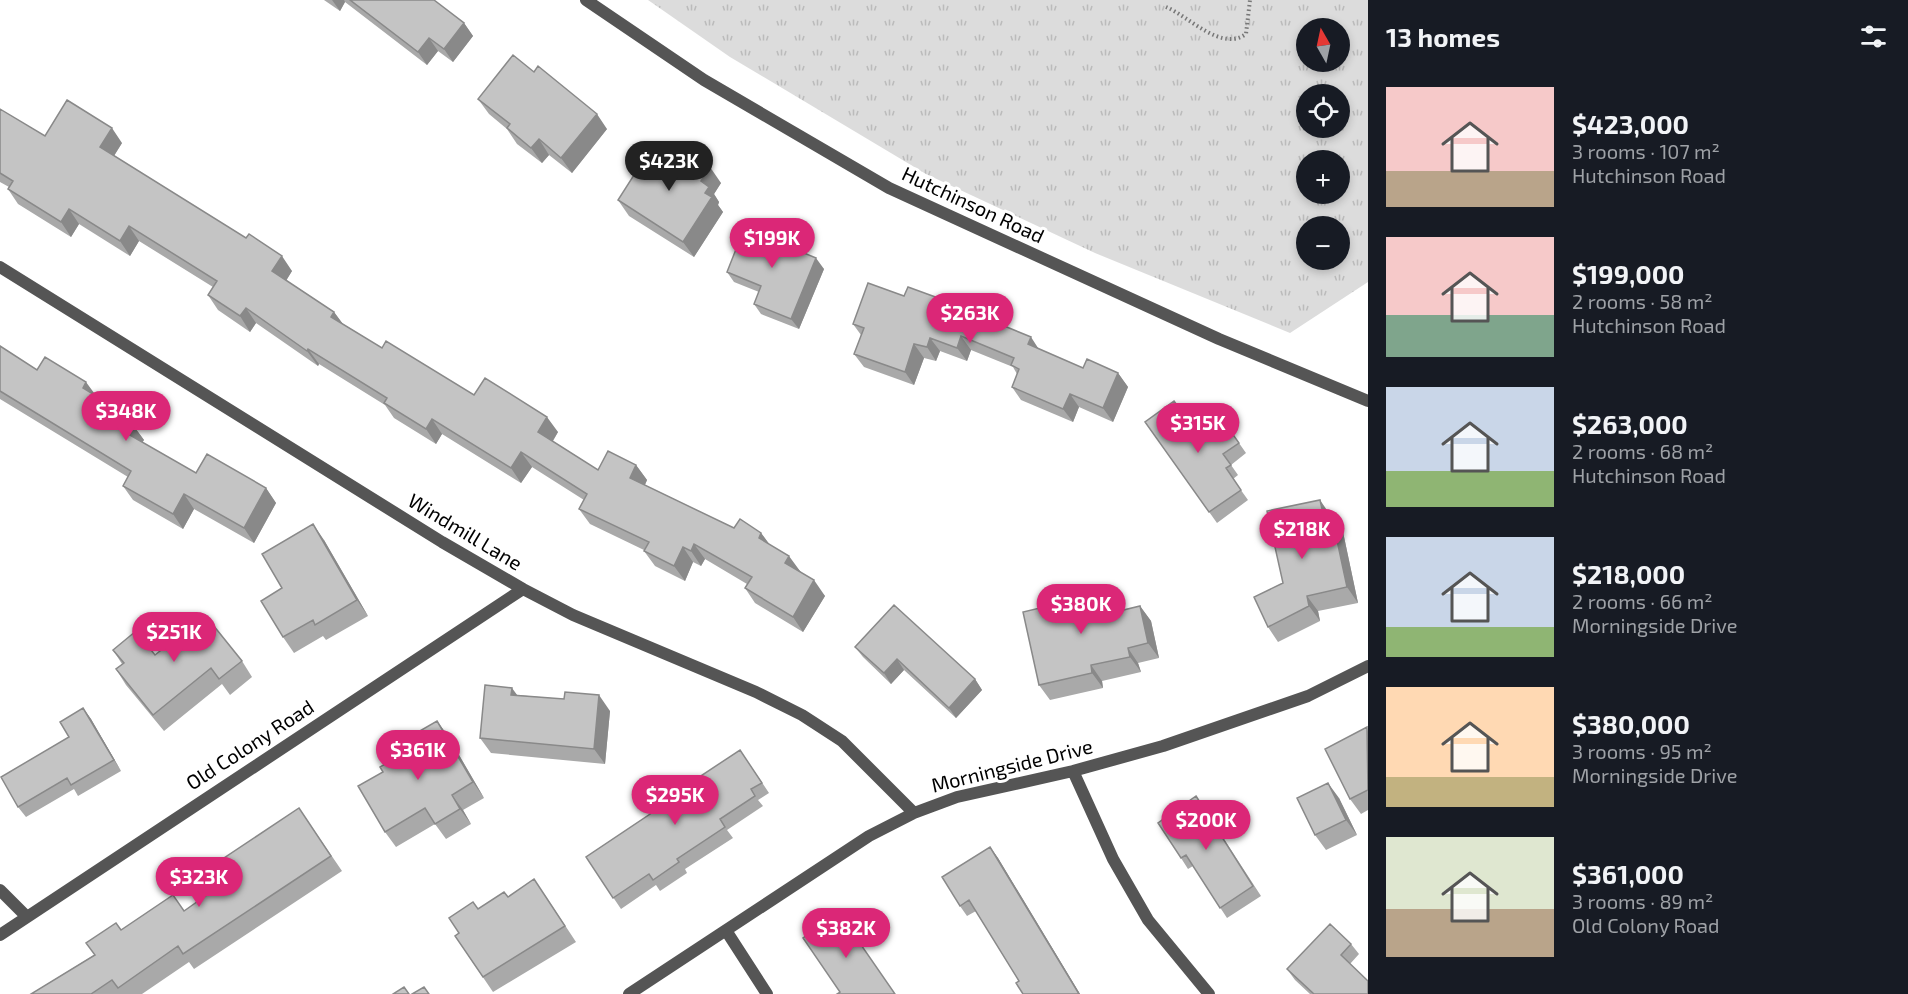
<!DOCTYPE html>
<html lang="en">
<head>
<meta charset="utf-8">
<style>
	:root { --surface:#171b24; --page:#242831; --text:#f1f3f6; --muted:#9ea1a6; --accent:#db2777 }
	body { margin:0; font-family:"Exo 2",sans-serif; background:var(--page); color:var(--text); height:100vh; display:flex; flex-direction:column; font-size:22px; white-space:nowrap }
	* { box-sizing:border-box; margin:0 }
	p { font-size:20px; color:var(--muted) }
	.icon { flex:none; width:33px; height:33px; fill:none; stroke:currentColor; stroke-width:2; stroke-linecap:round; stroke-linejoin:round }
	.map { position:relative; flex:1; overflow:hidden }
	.sheet { display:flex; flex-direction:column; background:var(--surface); width:540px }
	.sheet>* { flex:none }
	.needle { width:39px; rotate:351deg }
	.buttons { position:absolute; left:1296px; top:18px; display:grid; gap:12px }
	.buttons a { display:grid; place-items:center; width:54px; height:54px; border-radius:50%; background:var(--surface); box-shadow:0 3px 9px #0003; font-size:30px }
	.price { position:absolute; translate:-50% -51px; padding:0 14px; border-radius:21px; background:var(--accent); color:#fff; font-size:20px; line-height:39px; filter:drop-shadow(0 2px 3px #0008) }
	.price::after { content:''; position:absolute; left:50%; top:36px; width:18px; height:14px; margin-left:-9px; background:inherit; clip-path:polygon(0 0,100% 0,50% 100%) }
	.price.on { background:#222; color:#fff }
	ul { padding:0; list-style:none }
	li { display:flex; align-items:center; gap:18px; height:150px; padding:0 18px }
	li span { display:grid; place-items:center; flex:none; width:168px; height:120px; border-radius:0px; color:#555 }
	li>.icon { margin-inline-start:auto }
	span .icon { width:72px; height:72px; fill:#fffc; stroke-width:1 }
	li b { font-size:26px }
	h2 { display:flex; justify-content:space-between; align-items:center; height:72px; padding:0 18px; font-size:26px }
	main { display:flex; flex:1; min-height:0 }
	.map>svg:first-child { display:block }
	.grass { fill:url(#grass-tufts); fill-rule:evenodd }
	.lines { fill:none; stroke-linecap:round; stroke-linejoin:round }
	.path { stroke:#777; stroke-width:4; stroke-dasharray:1.5 3; stroke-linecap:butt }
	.minor { stroke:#555; stroke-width:12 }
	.tertiary { stroke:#555; stroke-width:12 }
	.wall { fill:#a9a9a9 }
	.shaded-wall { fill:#898989 }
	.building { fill:#c4c4c4; stroke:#898989; stroke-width:1.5 }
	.labels { text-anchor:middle; stroke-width:6; stroke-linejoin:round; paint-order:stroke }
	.street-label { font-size:20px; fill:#000; stroke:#fff }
</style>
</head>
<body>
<main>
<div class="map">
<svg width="1368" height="994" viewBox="0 0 1368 994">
	<defs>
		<pattern id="grass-tufts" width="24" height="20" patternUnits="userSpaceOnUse" patternTransform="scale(1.5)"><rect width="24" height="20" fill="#dcdcdc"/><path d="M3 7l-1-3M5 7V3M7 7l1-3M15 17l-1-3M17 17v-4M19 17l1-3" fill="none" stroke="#bbb"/></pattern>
	</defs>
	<rect width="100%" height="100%" fill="#fff"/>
	<path class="grass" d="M648 0H1368V282L1290 333 1095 253 926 174 730 57ZM1306 28H1340V62H1306ZM1306 94H1340V128H1306ZM1306 160H1340V194H1306ZM1306 226H1340V260H1306Z"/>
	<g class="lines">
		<path class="path" d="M1166 7C1190 17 1221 52 1246 34L1250 0"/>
		<path class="minor" d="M0 267 442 542 523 589 573 615 756 692 802 715 842 741 914 813
			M1073 771 1113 859 1148 920 1209 994
			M0 890 26 916
			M727 932 767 994
			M0 935 523 589
			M629 994 869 836 914 813 957 797 1073 771 1163 746 1308 696 1368 666"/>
		<path class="tertiary" d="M586 0 704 80 889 188 1219 339 1368 401"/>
	</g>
	<path class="wall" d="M324 0H419L464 23 473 36 453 62 438 51 427 65 345 2 340 11Z
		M478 99 607 129 572 173 549 155 542 163 517 144 507 129 489 114Z
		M0 109 45 136 122 143 114 156 292 271 286 280 334 312 343 324 382 348 474 395 558 432 553 441 598 470 636 465 647 480 645 485 734 528 761 533 770 545 800 571 825 596 803 632 755 603 745 588 747 584 705 559 701 566 693 562 685 581 655 566 644 551V550L590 524 579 509 584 500 532 467 521 483 442 434 436 444 394 418 385 405 319 364 318 366 256 323 250 332 218 310 208 295 213 287 139 241 130 256 79 224 71 237 18 204 8 189 9 187 0 182Z
		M656 159 672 160 721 183 714 194 719 202 718 205 723 212 694 257 629 216 618 200Z
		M800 251 824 269 799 329 761 314 754 304 759 292 734 282 727 272Z
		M904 296 971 310 973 314 1039 349 1083 368 1118 373 1128 387 1113 422 1079 407 1073 422 1021 400 1012 387 1017 374 1013 367 971 350 967 361 940 351 936 361 924 358 914 385 864 367 854 354 861 335 853 324Z
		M0 346 37 370 96 396 124 413 144 440 142 442 196 473 266 488 276 503 254 543 194 509 183 529 133 500 123 486 128 477 0 399Z
		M1222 419 1246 453 1231 465 1238 475 1233 479 1248 500 1217 523 1145 422 1199 436Z
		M1331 516V517H1332L1343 532 1358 603 1318 611 1320 621 1278 642 1268 627 1283 583Z
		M324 540 368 616 326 640 323 636 294 653 283 637 282 588Z
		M1116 602 1118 611 1140 606 1151 621 1159 658 1138 663 1141 672 1102 681 1103 688 1050 700 1039 685Z
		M855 647 975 679 982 690 956 718 904 670 891 684 863 657Z
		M113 650 155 655 242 661 252 677 230 695 222 684 164 731 126 685 116 669 122 664Z
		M517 695 564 699 610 711 605 764 491 753 480 738Z
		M83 708 91 719 121 771 78 796 74 789 26 817 18 807 69 737Z
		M437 721 448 736 484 798 463 810 471 824 446 839 435 824 396 847 385 832 383 772 416 746Z
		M1368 728V810L1361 814 1350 799Z
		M740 750 769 793 758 800 763 806 727 830 733 838 685 869 687 873 660 891 656 885 621 909 586 857 668 802Z
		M1196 796 1261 896 1227 918 1193 866 1188 869 1181 858Z
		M1339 798 1357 835 1326 850 1315 835Z
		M299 808 342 871 194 969 189 962 142 994H31L94 955 122 930 184 911 229 879Z
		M990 847 998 858 1080 994H1023L1019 981 976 911 967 916 960 906Z
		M545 895 576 942 493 992 455 936 459 933 478 909 508 897Z
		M1351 944 1359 954 1350 964 1368 994H1310L1295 980 1287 969Z"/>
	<path class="shaded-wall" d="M332 0H344L345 2 340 11Z
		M464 23 473 36 453 62 444 49Z
		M429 38 438 51 427 65 418 52Z
		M597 114 607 129 572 173 561 158Z
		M112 128 122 143 110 162 100 147Z
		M539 139 549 155 542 163 531 148Z
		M710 167 721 183 714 194 719 202 718 205 723 212 694 257 683 242 705 193 701 181Z
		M69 209 79 224 71 237 61 222Z
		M129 226 139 241 130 256 120 241Z
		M794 243 802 254 792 248Z
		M282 256 292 271 283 286 272 271Z
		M816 258 824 269 799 329 791 319Z
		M246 308 256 323 250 332 240 316Z
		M334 312 345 327 331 317Z
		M961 336 971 350 967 361 957 348Z
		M1031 337 1040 351 1028 344Z
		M930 338 940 351 936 361 927 347Z
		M914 344 924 358 914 385 905 372Z
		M308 349 319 364 318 366 307 351Z
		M1118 373 1128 387 1113 422 1103 408Z
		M86 382 97 397 83 388Z
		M1070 394 1079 407 1073 422 1063 409Z
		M124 413 144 440 138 448 128 434 122 418Z
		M547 417 558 432 549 447 538 432Z
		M432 419 442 434 436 444 426 429Z
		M521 452 532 467 521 483 511 468Z
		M636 465 647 480 641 493 630 478Z
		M266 488 276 503 254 543 244 528Z
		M184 494 194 509 183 529 173 514Z
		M1320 500 1331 516 1335 534 1324 518Z
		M1332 517 1343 532 1358 603 1347 587Z
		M313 524 324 540 368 616 357 600Z
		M761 533 772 548 759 538Z
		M694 544 705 559 701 566 691 551Z
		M683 547 693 562 685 581 674 566Z
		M789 556 800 571 795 578 785 563Z
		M814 580 825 596 803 632 793 617Z
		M1105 586 1116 602 1122 628 1111 613Z
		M1307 596 1318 611 1320 621 1309 606Z
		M1140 606 1151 621 1159 658 1148 643Z
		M1128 648 1138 663 1141 672 1130 657Z
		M897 659 904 670 891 684 884 673Z
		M1091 665 1102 681 1103 688 1092 673Z
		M975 679 982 690 956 718 949 708Z
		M512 688 523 703 511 695Z
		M599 695 610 711 605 764 594 749Z
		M83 708 91 719 121 771 114 760Z
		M437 721 448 736 484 798 473 782Z
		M1328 783 1339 798 1357 835 1346 820Z
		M452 795 463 810 471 824 460 809Z
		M990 847 998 858 1080 994H1079Z"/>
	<path class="building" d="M350 0H434L464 23 444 49 429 38 418 52Z
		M513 55 534 72 538 66 597 114 561 158 539 139 531 148 507 128 510 124 478 99Z
		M67 100 112 128 100 147 246 238 249 234 282 256 272 271 334 312 331 317 382 348 386 341 474 395 485 378 547 417 538 432 598 470 608 451 636 465 630 478 734 528 740 519 761 533 759 538 789 556 785 563 814 580 793 617 745 588 752 577 694 544 691 551 683 547 674 566 644 551 649 542 579 509 587 494 521 452 511 468 432 419 426 429 384 403 387 398 308 349 307 351 246 308 240 316 208 295 217 281 129 226 120 241 69 209 61 222 8 189 13 181 0 173V109L45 136Z
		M680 147 710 167 701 181 709 187 705 193 712 197 683 242 618 200 648 153 656 159 660 152 672 160Z
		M746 224 794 243 792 248 816 258 791 319 754 304 761 286 727 272Z
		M868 283 904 296 908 287 971 310 970 312 1031 337 1028 344 1083 368 1087 359 1118 373 1103 408 1070 394 1063 409 1012 387 1019 369 1011 365 1014 358 961 336 957 348 930 338 927 347 914 344 905 372 854 354 864 328 853 324Z
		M0 346 37 370 45 357 86 382 83 388 124 413 122 418 134 425 128 434 196 473 207 454 266 488 244 528 184 494 173 514 123 486 131 471 0 391Z
		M1174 401 1199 436 1222 419 1239 443 1223 454 1231 465 1226 468 1241 490 1209 512 1145 422Z
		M1320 500 1324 518 1332 517 1347 587 1307 596 1309 606 1268 627 1254 597 1283 583 1267 511Z
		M313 524 357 600 315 625 313 620 283 637 261 601 282 588 262 554Z
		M1105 586 1111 613 1140 606 1148 643 1128 648 1130 657 1091 665 1092 673 1039 685 1023 612 1061 603 1060 596Z
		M894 605 975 679 949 708 897 659 884 673 855 647Z
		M205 615 242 661 219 679 211 668 153 715 116 669 124 663 113 650 136 631 155 655Z
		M485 685 512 688 511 695 564 699 565 692 599 695 594 749 480 738Z
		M83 708 114 760 71 785 67 778 18 807 1 777 69 737 60 722Z
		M437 721 473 782 452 795 460 809 435 824 425 808 385 832 358 786 383 772 380 767 416 746 411 736Z
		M1367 727 1368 790 1350 799 1325 749Z
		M740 750 762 783 751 789 755 796 720 819 725 827 677 859 679 862 653 880 649 874 613 898 586 857 668 802 666 799Z
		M1328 783 1346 820 1315 835 1297 798Z
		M1196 796 1253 886 1220 908 1186 855 1181 858 1158 823Z
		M299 808 331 856 183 954 178 946 118 988 112 980 91 994H31L95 955 86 943 116 923 121 930 173 895 184 911 229 879 218 862Z
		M990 847 1079 994H1023L1016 983 1019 981 969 900 960 906 942 877Z
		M534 879 565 926 483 977 455 936 459 933 449 918 473 902 478 909 504 892 508 897Z
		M839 913 895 994H837L840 992 803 938Z
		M1330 924 1351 944 1341 955 1368 981V994H1314L1287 969Z
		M404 987 409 994H393Z
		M424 987 429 994H412Z"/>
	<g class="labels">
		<g class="street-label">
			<text transform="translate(973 205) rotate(25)" y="7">Hutchinson Road</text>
			<text transform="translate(465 532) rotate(31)" y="7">Windmill Lane</text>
			<text transform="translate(250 745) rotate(-33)" y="7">Old Colony Road</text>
			<text transform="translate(1012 766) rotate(-14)" y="7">Morningside Drive</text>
		</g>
	</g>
</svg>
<div class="buttons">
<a><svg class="needle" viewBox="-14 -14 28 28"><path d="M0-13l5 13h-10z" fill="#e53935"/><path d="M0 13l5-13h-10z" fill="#9ea1a6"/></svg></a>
<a><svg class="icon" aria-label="locate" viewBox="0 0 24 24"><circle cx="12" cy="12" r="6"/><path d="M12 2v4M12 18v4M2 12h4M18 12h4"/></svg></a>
<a>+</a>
<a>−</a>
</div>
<b class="price on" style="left:669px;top:192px">$423K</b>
<b class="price" style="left:772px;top:269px">$199K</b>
<b class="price" style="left:970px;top:344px">$263K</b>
<b class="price" style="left:126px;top:442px">$348K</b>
<b class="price" style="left:1198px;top:454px">$315K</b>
<b class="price" style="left:1302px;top:560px">$218K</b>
<b class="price" style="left:1081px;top:635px">$380K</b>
<b class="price" style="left:174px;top:663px">$251K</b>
<b class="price" style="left:418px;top:781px">$361K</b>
<b class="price" style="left:675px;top:826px">$295K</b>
<b class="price" style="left:1206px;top:851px">$200K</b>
<b class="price" style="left:199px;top:908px">$323K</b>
<b class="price" style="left:846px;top:959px">$382K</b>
</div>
<section class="sheet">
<h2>13 homes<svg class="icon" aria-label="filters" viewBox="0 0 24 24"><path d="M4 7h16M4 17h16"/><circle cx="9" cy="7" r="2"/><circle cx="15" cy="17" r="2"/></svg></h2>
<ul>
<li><span style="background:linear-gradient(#f6c9c9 70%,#b9a48a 0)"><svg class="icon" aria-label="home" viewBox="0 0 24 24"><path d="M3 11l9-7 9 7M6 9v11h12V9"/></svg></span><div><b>$423,000</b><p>3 rooms · 107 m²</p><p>Hutchinson Road</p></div></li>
<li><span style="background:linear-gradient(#f6c9c9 65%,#7fa58c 0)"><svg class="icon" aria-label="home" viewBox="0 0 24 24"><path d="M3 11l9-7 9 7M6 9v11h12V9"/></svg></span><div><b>$199,000</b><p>2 rooms · 58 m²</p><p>Hutchinson Road</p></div></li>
<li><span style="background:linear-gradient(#c9d6e8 70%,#8fb573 0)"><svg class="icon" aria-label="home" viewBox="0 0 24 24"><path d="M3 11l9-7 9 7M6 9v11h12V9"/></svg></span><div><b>$263,000</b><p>2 rooms · 68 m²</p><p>Hutchinson Road</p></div></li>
<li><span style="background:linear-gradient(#c9d6e8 75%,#8fb573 0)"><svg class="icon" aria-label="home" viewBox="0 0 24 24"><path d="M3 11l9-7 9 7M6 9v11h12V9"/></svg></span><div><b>$218,000</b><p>2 rooms · 66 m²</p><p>Morningside Drive</p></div></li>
<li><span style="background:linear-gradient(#ffd9b3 75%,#c2b280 0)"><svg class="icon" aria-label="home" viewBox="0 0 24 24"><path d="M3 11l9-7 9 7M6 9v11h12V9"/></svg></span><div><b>$380,000</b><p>3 rooms · 95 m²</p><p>Morningside Drive</p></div></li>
<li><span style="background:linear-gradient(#dfe7d0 60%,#b9a48a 0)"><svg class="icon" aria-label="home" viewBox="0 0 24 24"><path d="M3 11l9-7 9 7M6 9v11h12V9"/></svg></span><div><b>$361,000</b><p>3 rooms · 89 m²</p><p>Old Colony Road</p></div></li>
</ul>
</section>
</main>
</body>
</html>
